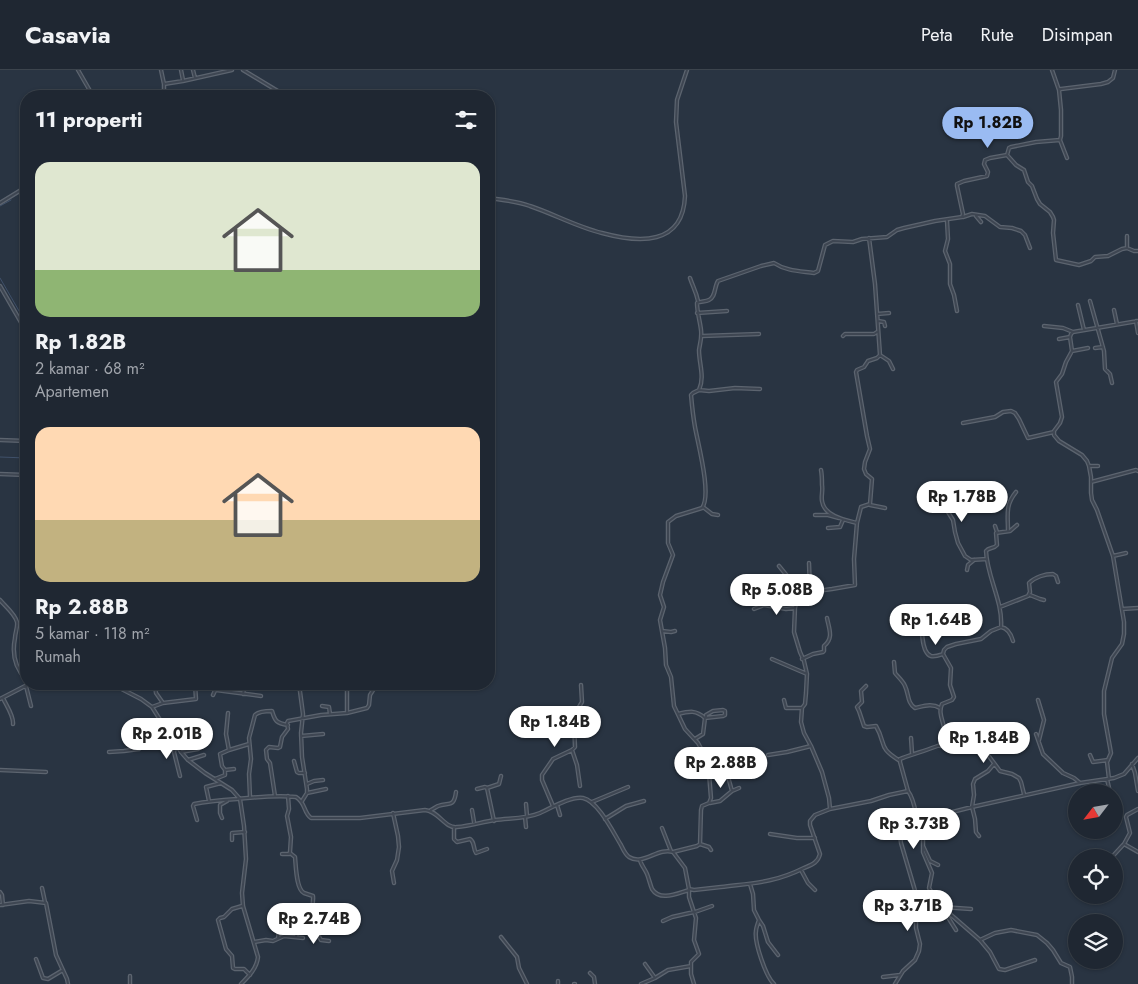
<!DOCTYPE html>
<html lang="id">
<head>
<meta charset="utf-8">
<style>
	:root { --surface:#1f2732; --page:#272f3a; --text:#f1f3f6; --muted:#a1a5ac; --line:#3c444d; --accent:#9abbf2 }
	body { margin:0; font-family:Jost,sans-serif; background:var(--page); color:var(--text); height:100vh; display:flex; flex-direction:column; font-size:19px; white-space:nowrap }
	* { box-sizing:border-box; margin:0 }
	p { font-size:16px; color:var(--muted) }
	.icon { flex:none; width:28px; height:28px; fill:none; stroke:currentColor; stroke-width:2; stroke-linecap:round; stroke-linejoin:round }
	.map { position:relative; flex:1; overflow:hidden }
	.side { position:absolute; left:20px; top:20px; width:475px; height:600px; display:flex; flex-direction:column; background:var(--surface); border-radius:20px; box-shadow:0 1px 4px #0004,0 0 0 1px var(--line) }
	.side>* { flex:none }
	.needle { width:32px; rotate:239deg }
	.buttons { position:absolute; left:1068px; top:714px; display:grid; gap:10px }
	.buttons a { display:grid; place-items:center; width:55px; height:55px; border-radius:50%; background:var(--surface); box-shadow:0 1px 4px #0004,0 0 0 1px var(--line); font-size:25px }
	.price { position:absolute; translate:-50% -42px; padding:0 11px; border-radius:18px; background:#fff; color:#222; font-size:16px; line-height:32px; filter:drop-shadow(0 1px 2px #0008) }
	.price::after { content:''; position:absolute; left:50%; top:30px; width:15px; height:11px; margin-left:-8px; background:inherit; clip-path:polygon(0 0,100% 0,50% 100%) }
	.price.on { background:var(--accent); color:#111 }
	ul { padding:0; list-style:none }
	li { display:grid; align-content:center; gap:10px; height:265px; padding:0 15px }
	li span { display:grid; place-items:center; height:155px; border-radius:15px; color:#555 }
	li>.icon { margin-inline-start:auto }
	span .icon { width:90px; height:90px; fill:#fffc; stroke-width:1 }
	li b { font-size:21px }
	h2 { display:flex; justify-content:space-between; align-items:center; height:60px; padding:0 15px; font-size:21px }
	header { display:flex; align-items:center; gap:30px; box-sizing:border-box; height:70px; padding:0 25px; background:var(--surface); border-bottom:1px solid var(--line) }
	header strong { font-size:24px }
	nav { display:flex; gap:28px; margin-inline-start:auto; font-size:18px }
	.map>svg:first-child { display:block }
	.lines { fill:none; stroke-linecap:round; stroke-linejoin:round }
	.stream { stroke:#40516a; stroke-width:1 }
	.minor-casing { stroke:#5c646f; stroke-width:4.5 }
	.minor { stroke:#3e4652; stroke-width:2 }
</style>
</head>
<body>
<header>
<strong>Casavia</strong>
<nav><a>Peta</a><a>Rute</a><a>Disimpan</a></nav>
</header>
<div class="map">
<svg width="1138" height="914" viewBox="0 0 1138 914">
	<rect width="100%" height="100%" fill="#293442"/>
	<g class="lines">
		<path class="stream" d="M0 136 11 130
			M0 208 26 253
			M0 387 26 388"/>
		<defs>
			<path id="minor" d="M78 0 93 26
				M161 0 164 14V26
				M181 0 183 10
				M193 0 195 8
				M243 0 286 26
				M1052 0 1059 20
				M164 14 183 11 232 0
				M1060 70 1067 88
				M1007 85 1016 95 1024 100 1028 112 1032 116 1037 129 1040 134 1050 142 1053 147 1054 150 1053 163 1056 190 1079 195 1091 191 1095 187 1108 186 1122 179 1127 178 1134 181H1138
				M489 128C502 130 517 131 530 136 554 144 577 157 602 163 639 173 683 176 685 126L676 52 677 30 687 0
				M0 133 26 117
				M976 146 981 152
				M963 147 972 144 985 146 1000 157 1012 158 1021 161 1025 165 1030 178
				M947 151 948 169 945 181 950 194V214L954 225 957 241
				M1127 166V178
				M690 208C693 217 696 221 698 231
				M0 216 26 261
				M1090 231 1104 281 1105 299 1110 304 1112 313
				M1078 235 1084 260
				M1114 240 1117 254
				M697 243 727 241
				M877 244 889 243
				M878 251 884 252 885 256
				M1136 251 1138 263
				M1044 256 1063 258 1073 262
				M702 266 759 264
				M843 266 845 264H874L877 262
				M1059 269 1070 267
				M1095 278 1103 277
				M1072 281 1088 278
				M880 285 889 291 893 299
				M699 320 709 321 735 318 760 319
				M963 353 995 347 1003 342 1011 341 1015 343 1019 349 1028 368 1054 362
				M0 370 26 371
				M1090 396H1098
				M821 400C822 405 822 410 822 415 823 421 821 426 822 431 824 446 845 450 857 453
				M0 404 26 405
				M1091 412 1136 400 1138 401
				M976 418 972 425 961 428 956 436 948 442 953 450 955 462 958 473 965 486 971 490 987 489
				M870 435 885 438
				M703 437 712 444 718 445
				M815 445H828L839 448
				M995 456 997 462
				M828 458 840 457 843 450
				M1008 461C1008 445 1005 435 1016 422
				M1113 486 1126 483
				M809 493 810 521
				M779 496 788 507 799 525
				M967 500 968 495 974 490
				M1030 525 1040 529 1044 530
				M0 530C5 536 15 544 17 552 18 557 15 563 15 568 12 583 15 598 26 609
				M1000 537 1028 526 1030 522 1029 513C1035 507 1045 504 1053 504L1056 506 1058 512
				M754 539 764 535 786 539 795 538
				M1122 539 1138 538
				M923 547C921 555 921 583 931 586 935 587 940 585 943 584
				M1001 557C1008 558 1011 564 1013 571
				M662 561 671 562 675 561
				M772 589 807 604
				M802 589 813 584 823 582 824 581V576C834 568 829 559 827 548
				M894 592 895 603C898 607 903 611 905 616 909 624 907 633 915 638 924 636 932 633 940 638
				M112 614 141 629 152 637 169 664 181 682 188 690 205 703 232 720 240 729 244 756 246 789 242 823 243 836 258 887C257 898 249 906 241 914
				M299 614 303 644 301 663 302 687 307 719V723L302 731
				M272 615 299 616
				M26 616 31 636
				M155 616 156 623 163 633
				M866 616 861 621 862 632 857 637 859 641 864 656 867 657 876 656C887 675 877 677 900 691
				M216 620 261 626
				M243 624 245 614
				M213 625 218 614
				M3 628C6 635 14 646 13 654
				M0 629 29 614
				M784 630 786 638H802
				M1038 630 1044 650 1039 670
				M322 636 329 637 330 644
				M152 637 163 633 196 629 195 614
				M563 640H577
				M347 642V618L349 616 359 615
				M678 644C690 641 696 640 705 648
				M705 648 723 646 725 645V641L723 640 713 641 706 645V648
				M1036 664 1043 684 1063 703 1074 708 1080 713
				M301 666 323 664
				M911 668 912 683
				M695 669 703 664 705 648
				M176 675 174 682 180 706
				M176 675 192 672 196 669H200L203 665
				M940 676 958 674 967 670H972L977 678 985 681 1000 701 1012 704 1019 708 1021 712 1024 724
				M229 680 249 674
				M572 680 577 695 580 716
				M109 682 124 681 139 679 153 666 169 664
				M181 682 198 679
				M768 685 787 682 811 676
				M1090 685 1093 692 1108 690
				M188 690 204 685
				M294 691 297 702 299 703H305
				M1132 694 1135 703 1138 721
				M0 700 46 702
				M225 700 222 696 220 684 229 680 226 664 228 643
				M215 709 225 705V700L234 699
				M1107 709 1110 722
				M1109 709 1107 692 1111 683 1104 644V621L1112 588 1122 574 1124 564V552L1113 486 1097 440 1092 430 1091 423V407L1089 396 1087 391 1082 385 1059 371 1054 365V361L1060 353 1062 347 1056 312 1062 304 1066 292 1072 281 1070 267 1071 264 1073 262 1138 251
				M307 714 314 711 323 710
				M487 718 499 714 501 706
				M477 719 485 717 487 718 494 751
				M732 721 739 718
				M908 721 900 692V689C907 686 940 676 942 674 945 670 944 663 944 658 943 650 938 643 942 634L952 630 954 627 950 615 951 598 943 584 944 580 947 577 956 574 981 569 991 561 1001 557C1003 531 987 507 986 481 989 477 994 479 997 475L996 463 1010 461 1017 455
				M307 723 326 719
				M275 726 270 693 267 689 266 680 269 677 278 678 280 677 282 667 288 659 287 653 288 651 321 645 347 643 367 638 369 635 370 625 377 614
				M250 727 249 704 251 689 249 668 255 645C258 642 267 641 272 641 275 651 276 653 288 655
				M209 731 206 717 221 713
				M592 732 628 717
				M710 733 720 731 732 721 727 703
				M526 734 527 746
				M557 735 560 745
				M553 736 542 710V705L553 689 572 680 575 677 574 651 576 642 582 632 581 615
				M830 739 829 728 822 702 811 676 804 663 801 652 802 638 805 634 806 623 807 604 804 591 800 582 794 562 795 538 797 529 799 525 810 522 832 519 855 515 854 489 857 453 861 437 870 434 872 409 866 404 864 399 865 392 870 379 867 366 856 302 857 300 864 297 868 291 877 288 880 285 875 214 869 168
				M1138 739 1127 745 1126 747 1130 763 1124 774 1138 782
				M431 740C433 739 436 737 438 736 449 732 454 738 456 722
				M472 740 474 752
				M915 740 900 748 898 751 901 773 916 824 918 840
				M393 743 398 766 399 777 397 790 392 801 394 813
				M525 747 526 757
				M222 748 220 743V735L227 731
				M605 749 626 736 644 731
				M197 750 193 736 194 734C209 731 223 730 237 729 257 727 276 725 296 727 306 733 303 742 311 748H360L425 740C439 741 445 759 457 757 470 756 482 752 495 750 510 748 526 749 540 743 551 738 571 726 583 728 598 731 613 762 621 775 623 779 625 784 629 787 643 796 658 777 673 782L685 798 689 819 694 820C703 819 712 818 721 817 753 813 774 813 804 798 811 795 818 793 820 784L810 755V751L815 745 830 739 871 731 889 725 908 721C914 729 915 739 917 749H925L972 737 1080 713 1114 708 1124 704 1138 688
				M917 750 923 769V782L932 803 929 818 940 837H942L980 870 990 882 999 899 1005 900 1035 890
				M454 757V769L457 772 470 769C475 772 473 779 476 783L487 779
				M662 758 671 781
				M770 764 797 768H815
				M979 766 976 762 975 749 972 737 974 725 973 714 975 709 988 701 994 694
				M232 770V763L245 762
				M700 774 709 777 711 780
				M923 776 930 791 938 795
				M673 782 697 776 700 774 701 740 702 736 709 733 711 728 708 691 698 673 685 659 674 636 671 607 666 595 665 578 660 550 664 537 660 525 663 512 673 485 668 473V452L676 446 702 438C712 425 698 374 695 357 693 346 692 336 691 325L693 323 699 320C705 307 699 294 699 280 700 273 702 268 701 260 700 251 697 242 697 233 701 231 705 232 709 230 716 227 714 217 718 211L761 196 774 193C786 201 800 201 814 203L818 201 825 175 833 171 853 172 862 169 887 167 897 160 904 158 935 151 962 147 963 144 957 116V114L964 111 987 106 988 102 984 94 985 90 990 88 1007 85 1009 78 1011 77 1036 72 1060 70 1061 66V40L1059 20 1061 19 1101 14 1108 12 1113 8 1115 0
				M290 783 295 787C296 796 296 819 304 823 307 824 310 825 313 826 314 837 309 848 306 859
				M282 784H289L290 782 291 767 287 746 289 739 288 726
				M1111 788 1123 775
				M640 790C641 795 645 799 647 804 649 809 650 814 652 819 660 832 678 823 689 820
				M801 800 808 813 815 820
				M750 814 753 824 754 840 759 850C758 853 756 858 756 861 754 872 766 907 774 914
				M42 818 45 832
				M689 819V827L696 848 694 870 699 884 691 892V904L694 914
				M0 822 2 825 3 835
				M0 835 29 831 46 833 56 885 67 909 68 914
				M242 836 232 839 224 847 220 848 218 850 226 879 232 886 233 898 235 899H244L250 905
				M942 837 971 839
				M944 841 956 860
				M695 842 712 836
				M759 850 763 856 768 872 778 885
				M322 851C320 858 316 864 321 870L329 871
				M663 851 672 847 694 842
				M296 867 298 857 319 862
				M501 867 517 887 519 898 527 914
				M278 868 281 848 285 843
				M980 870 995 863 1011 860 1037 865 1047 873 1053 880 1061 893 1070 897 1072 907V914
				M254 872 266 870 273 871 284 866 303 868
				M36 889 43 908 48 909 63 900
				M645 894 655 908
				M590 903 594 907 595 914
				M883 907 900 905
				M558 911V914
				M130 914V906
				M574 914H575
				M641 914 655 908 668 900 691 896
				M895 914 903 901 915 890 919 881 920 874 916 858V842L922 838 940 837"/>
		</defs>
		<use href="#minor" class="minor-casing"/>
		<use href="#minor" class="minor"/>
	</g>
</svg>
<div class="buttons">
<a><svg class="needle" viewBox="-14 -14 28 28"><path d="M0-13l5 13h-10z" fill="#e53935"/><path d="M0 13l5-13h-10z" fill="#a1a5ac"/></svg></a>
<a><svg class="icon" aria-label="locate" viewBox="0 0 24 24"><circle cx="12" cy="12" r="6"/><path d="M12 2v4M12 18v4M2 12h4M18 12h4"/></svg></a>
<a><svg class="icon" aria-label="layers" viewBox="0 0 24 24"><path d="M12 4l9 5-9 5-9-5zM3 14l9 5 9-5"/></svg></a>
</div>
<b class="price on" style="left:988px;top:79px">Rp 1.82B</b>
<b class="price" style="left:962px;top:453px">Rp 1.78B</b>
<b class="price" style="left:777px;top:546px">Rp 5.08B</b>
<b class="price" style="left:936px;top:576px">Rp 1.64B</b>
<b class="price" style="left:555px;top:678px">Rp 1.84B</b>
<b class="price" style="left:167px;top:690px">Rp 2.01B</b>
<b class="price" style="left:984px;top:694px">Rp 1.84B</b>
<b class="price" style="left:721px;top:719px">Rp 2.88B</b>
<b class="price" style="left:914px;top:780px">Rp 3.73B</b>
<b class="price" style="left:908px;top:862px">Rp 3.71B</b>
<b class="price" style="left:314px;top:875px">Rp 2.74B</b>
<section class="side">
<h2>11 properti<svg class="icon" aria-label="filters" viewBox="0 0 24 24"><path d="M4 7h16M4 17h16"/><circle cx="9" cy="7" r="2"/><circle cx="15" cy="17" r="2"/></svg></h2>
<ul>
<li><span style="background:linear-gradient(#dfe7d0 70%,#8fb573 0)"><svg class="icon" aria-label="home" viewBox="0 0 24 24"><path d="M3 11l9-7 9 7M6 9v11h12V9"/></svg></span><div><b>Rp 1.82B</b><p>2 kamar · 68 m²</p><p>Apartemen</p></div></li>
<li><span style="background:linear-gradient(#ffd9b3 60%,#c2b280 0)"><svg class="icon" aria-label="home" viewBox="0 0 24 24"><path d="M3 11l9-7 9 7M6 9v11h12V9"/></svg></span><div><b>Rp 2.88B</b><p>5 kamar · 118 m²</p><p>Rumah</p></div></li>
</ul>
</section>
</div>
</body>
</html>
